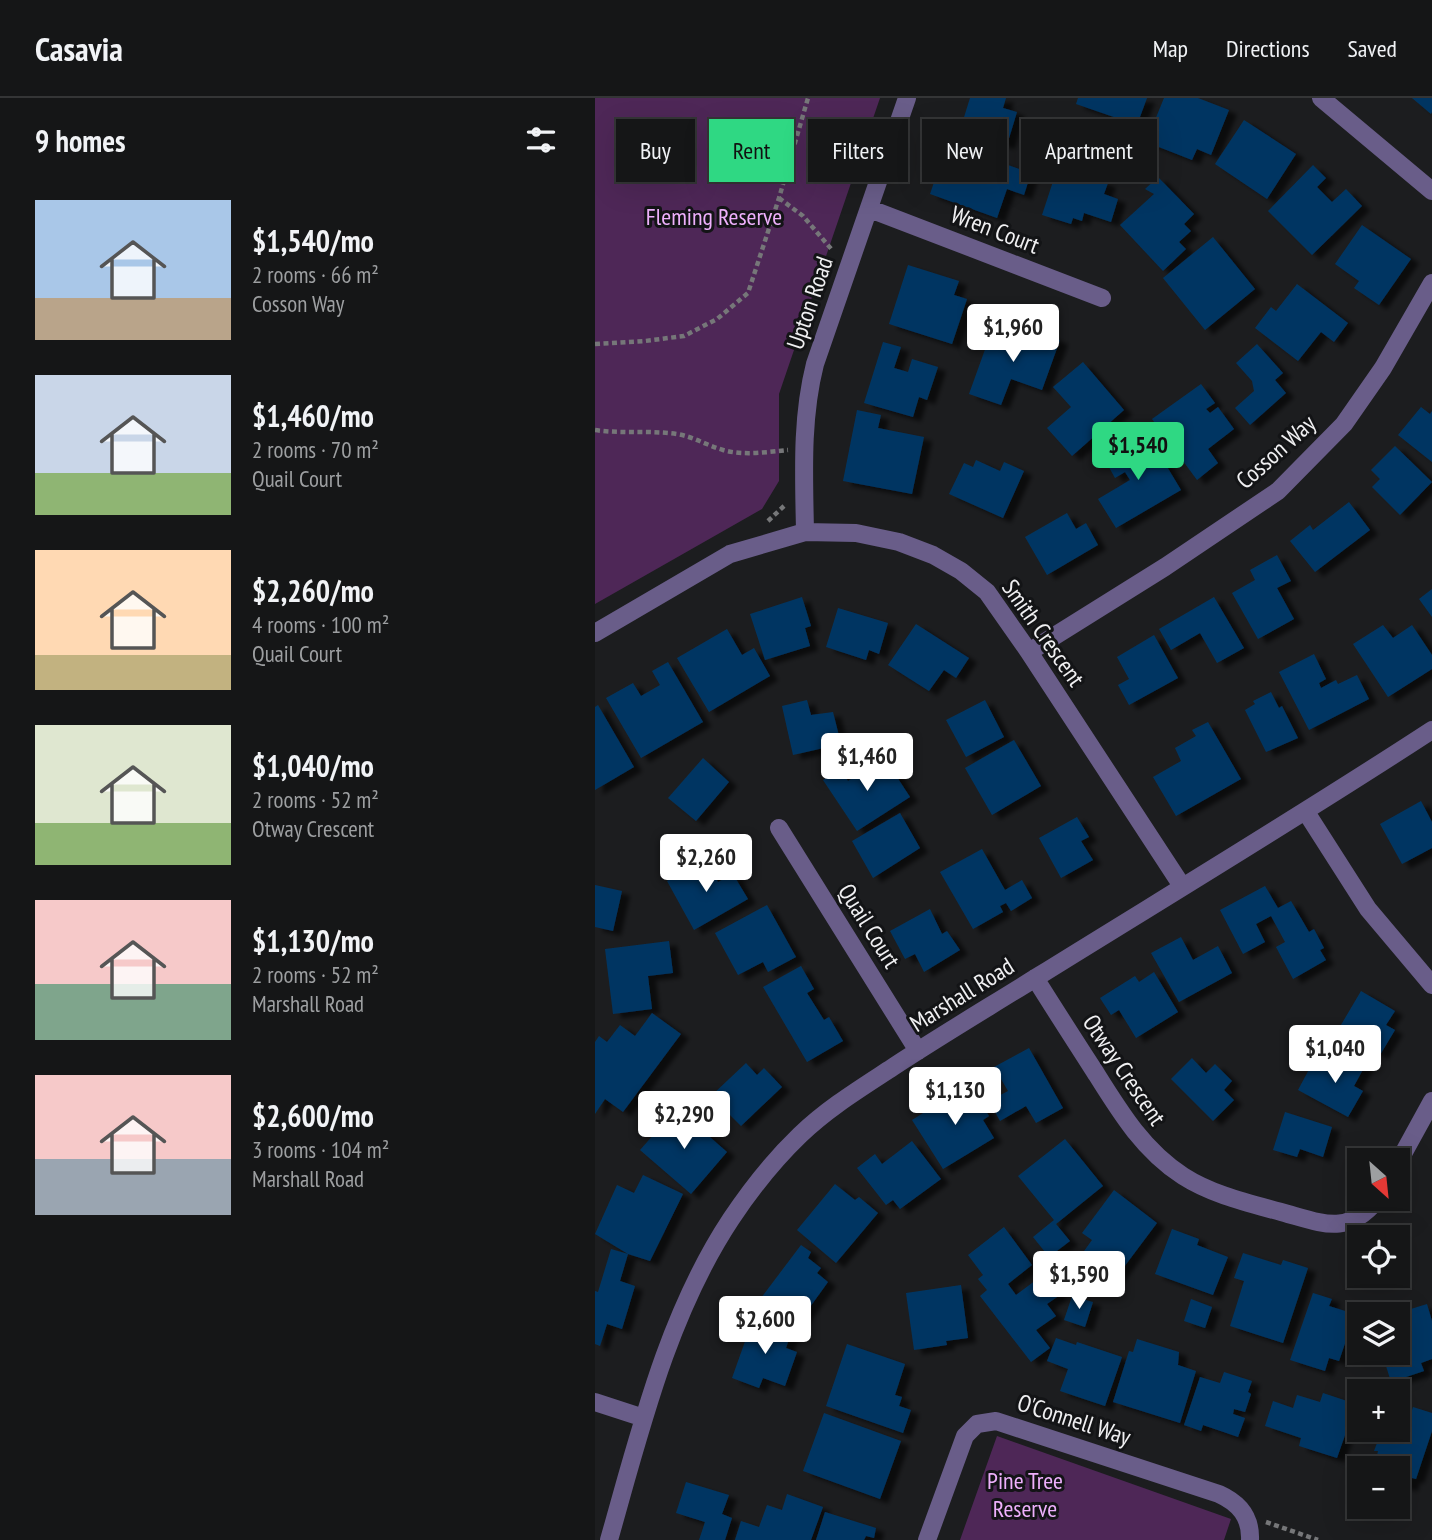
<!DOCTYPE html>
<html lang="en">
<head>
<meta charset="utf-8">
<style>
	:root { --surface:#151617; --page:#222324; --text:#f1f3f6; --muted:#9d9fa1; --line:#343536; --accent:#2fd883 }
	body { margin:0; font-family:"PT Sans Narrow",sans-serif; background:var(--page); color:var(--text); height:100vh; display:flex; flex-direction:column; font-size:26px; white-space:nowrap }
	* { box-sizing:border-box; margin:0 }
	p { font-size:23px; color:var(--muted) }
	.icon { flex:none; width:38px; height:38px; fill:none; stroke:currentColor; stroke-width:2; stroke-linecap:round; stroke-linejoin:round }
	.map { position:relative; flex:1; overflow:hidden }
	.sheet { display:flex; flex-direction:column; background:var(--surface); width:595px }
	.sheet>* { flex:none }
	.top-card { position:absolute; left:21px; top:21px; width:665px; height:63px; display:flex; gap:14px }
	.needle { width:46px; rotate:153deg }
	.buttons { position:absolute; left:752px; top:1050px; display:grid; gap:14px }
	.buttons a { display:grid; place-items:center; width:63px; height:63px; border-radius:0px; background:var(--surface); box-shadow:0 7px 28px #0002,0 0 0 2px var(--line); font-size:35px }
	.price { position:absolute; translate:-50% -60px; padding:0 16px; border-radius:7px; background:#fff; color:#222; font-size:23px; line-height:46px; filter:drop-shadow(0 2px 4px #0008) }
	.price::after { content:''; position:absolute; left:50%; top:42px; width:21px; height:16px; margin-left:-10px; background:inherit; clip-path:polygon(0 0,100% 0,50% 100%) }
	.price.selected { background:var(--accent); color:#111 }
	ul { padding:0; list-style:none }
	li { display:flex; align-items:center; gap:21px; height:175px; padding:0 35px }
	li span { display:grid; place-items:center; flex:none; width:196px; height:140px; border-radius:0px; color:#555 }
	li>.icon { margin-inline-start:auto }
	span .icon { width:84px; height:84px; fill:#fffc; stroke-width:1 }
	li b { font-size:30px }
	h2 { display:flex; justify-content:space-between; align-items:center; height:84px; padding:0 35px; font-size:30px }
	.pill { padding:0 24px; border-radius:0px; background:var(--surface); box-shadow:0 7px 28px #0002,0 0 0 2px var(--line); font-size:24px; line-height:63px }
	.pill.selected { background:var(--accent); color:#111 }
	header { display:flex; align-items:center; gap:42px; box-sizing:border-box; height:98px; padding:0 35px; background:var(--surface); border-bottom:2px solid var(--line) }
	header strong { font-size:33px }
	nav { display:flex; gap:38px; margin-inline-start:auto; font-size:24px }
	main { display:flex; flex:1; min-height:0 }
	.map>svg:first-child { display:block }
	.green { fill:#4e2757 }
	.building { fill:#003662; filter:url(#shadow) }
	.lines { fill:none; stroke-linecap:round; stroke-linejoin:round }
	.path { stroke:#767779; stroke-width:4.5; stroke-dasharray:5 3.5; stroke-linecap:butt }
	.minor { stroke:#695d89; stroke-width:18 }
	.labels { text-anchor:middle; stroke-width:6; stroke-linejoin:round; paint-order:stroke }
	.park-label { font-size:24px; fill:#eeb0fc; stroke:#131416 }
	.street-label { font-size:24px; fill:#f0f0f2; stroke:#131416 }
</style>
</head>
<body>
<header>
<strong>Casavia</strong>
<nav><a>Map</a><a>Directions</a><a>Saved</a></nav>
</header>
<main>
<section class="sheet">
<h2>9 homes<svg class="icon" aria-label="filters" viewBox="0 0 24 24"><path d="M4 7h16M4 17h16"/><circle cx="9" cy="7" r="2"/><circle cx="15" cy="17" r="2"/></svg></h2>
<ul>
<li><span style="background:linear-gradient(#a9c7e8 70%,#b9a48a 0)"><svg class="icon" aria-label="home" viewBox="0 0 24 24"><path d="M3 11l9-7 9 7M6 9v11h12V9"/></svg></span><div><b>$1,540/mo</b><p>2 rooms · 66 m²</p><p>Cosson Way</p></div></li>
<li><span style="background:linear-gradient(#c9d6e8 70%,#8fb573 0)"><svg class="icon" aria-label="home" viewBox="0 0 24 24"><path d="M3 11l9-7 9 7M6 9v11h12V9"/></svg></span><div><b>$1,460/mo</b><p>2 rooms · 70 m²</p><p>Quail Court</p></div></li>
<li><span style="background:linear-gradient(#ffd9b3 75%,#c2b280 0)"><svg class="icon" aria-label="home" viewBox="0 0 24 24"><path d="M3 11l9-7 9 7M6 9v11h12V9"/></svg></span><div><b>$2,260/mo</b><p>4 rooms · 100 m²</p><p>Quail Court</p></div></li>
<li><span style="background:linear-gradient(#dfe7d0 70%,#8fb573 0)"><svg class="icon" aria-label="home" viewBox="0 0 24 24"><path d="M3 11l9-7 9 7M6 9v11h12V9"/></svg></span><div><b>$1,040/mo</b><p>2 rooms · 52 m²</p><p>Otway Crescent</p></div></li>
<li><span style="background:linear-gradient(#f6c9c9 60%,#7fa58c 0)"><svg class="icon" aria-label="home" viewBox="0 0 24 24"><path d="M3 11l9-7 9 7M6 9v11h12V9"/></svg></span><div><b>$1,130/mo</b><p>2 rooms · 52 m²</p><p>Marshall Road</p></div></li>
<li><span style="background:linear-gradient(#f6c9c9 60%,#9aa5b1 0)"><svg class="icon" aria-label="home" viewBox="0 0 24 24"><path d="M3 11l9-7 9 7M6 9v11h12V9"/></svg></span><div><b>$2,600/mo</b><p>3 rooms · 104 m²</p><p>Marshall Road</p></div></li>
</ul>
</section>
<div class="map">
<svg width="837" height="1442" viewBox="0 0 837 1442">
	<defs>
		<filter id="shadow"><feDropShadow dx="8" dy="4.5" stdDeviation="2" flood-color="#0009"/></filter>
	</defs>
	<rect width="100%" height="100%" fill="#1c1d1f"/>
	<path class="green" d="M0 0H285L184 296V383L167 411 0 506Z
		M402 1338 636 1421 629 1442H365Z"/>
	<path class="building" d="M375 0H411L408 10 422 14 412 47 365 32Z
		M483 0H552L542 27 481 6Z
		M569 0H603L634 12 616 57 602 51 597 62 551 44Z
		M817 0H837V14L836 16Z
		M649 22 701 56 672 101 620 66Z
		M352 46 436 75 429 97 412 91 402 120 335 96Z
		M469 50 493 58 487 76 513 85 509 96 523 101 516 124 489 115 487 123 478 120 476 126 447 117Z
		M718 67 731 80 722 89 737 104 751 91 767 108 717 157 673 113Z
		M563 79 599 116 589 126 596 133 584 144 591 151 568 173 525 127 559 96 550 91Z
		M767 127 816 161 784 207 759 190 764 183 740 166Z
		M618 139 660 191 610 232 568 180Z
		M313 167 364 183 359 197 372 201 357 246 294 226Z
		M702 186 753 225 739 244 726 234 703 263 660 230 676 209 681 213Z
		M436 231 465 242 447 292 416 281 406 307 374 296 397 232 432 244Z
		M288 244 306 249 299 270 313 274 317 261 343 269 332 302 324 299 318 319 269 305Z
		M662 246 688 275 680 282 691 295 655 327 640 310 659 293 657 283 641 265Z
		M488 264 529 312 477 358 452 330 476 309 458 289Z
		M606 286 620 305 611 311 615 315 623 309 639 331 613 351 623 365 602 382 557 321Z
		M826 309 835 316 837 313V364L803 337Z
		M262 312 286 317 283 330 329 339 317 396 248 383Z
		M553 337 586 392 521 430 503 401 535 382 530 374 520 380 510 362Z
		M800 348 837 384 805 417 777 389 785 381 776 372Z
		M381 362 405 373 409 364 429 373 408 420 354 396 369 365 378 369Z
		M754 404 775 432 720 474 695 443 715 427 718 432Z
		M472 415 481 431 491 425 503 447 452 477 430 439Z
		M682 457 696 483 682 490 699 521 663 541 637 495 660 482 655 472Z
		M837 491V519L824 501Z
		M207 499 216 528 210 530 215 548 170 562 155 516Z
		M619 499 649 550 622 565 605 535 576 552 564 531Z
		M243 510 293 525 284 556 274 552 271 562 231 549Z
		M321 526 374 560 361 580 349 572 334 593 293 567Z
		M788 527 798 540 817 527 837 557V571L793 599 758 546Z
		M132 531 147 557 159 550 175 578 114 614 82 560Z
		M559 537 583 580 534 607 523 587 534 581 522 559Z
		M719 556 731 581 724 585 726 590 741 582 743 586 762 577 774 601 714 632 684 574Z
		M73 564 108 624 46 660 11 600 38 585 46 598 65 587 57 573Z
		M676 594 684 610 687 608 703 640 671 654 650 612 660 606 658 603Z
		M212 602 216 617 238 614 246 646 198 657 187 608Z
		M390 602 409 639 371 659 351 622Z
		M3 607 39 669 0 692V609Z
		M613 624 646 681 581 718 558 679 586 663 580 650 601 638 597 632Z
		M419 642 446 688 397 717 370 670Z
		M289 659 315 699 262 733 228 682 245 671 253 683Z
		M108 660 134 684 101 723 73 700Z
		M826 703 837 724V750L807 766 785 726Z
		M305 715 325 750 278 780 257 743Z
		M482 719 494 739 486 743 498 762 466 780 444 740Z
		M387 751 410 792 427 782 437 800 416 813 411 805 405 808 408 814 378 831 345 774Z
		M111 762 123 784 138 776 153 801 99 832 72 783Z
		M0 787 27 793 18 833 0 829Z
		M670 788 683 810 696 803 714 834 719 831 729 850 725 852 731 862 698 881 681 849 690 844 676 818 661 826 670 844 648 856 625 812Z
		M172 807 201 859 173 874 168 864 143 877 120 835Z
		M335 811 347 836 352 833 365 852 329 874 320 856 310 861 295 833Z
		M586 839 598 862 623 848 637 875 584 904 556 855Z
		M74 843 78 875 53 878 57 911 18 916 10 851Z
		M206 868 219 891 212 895 229 922 234 919 248 943 212 964 168 889Z
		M559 874 583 914 541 940 524 912 516 917 505 900 540 878 544 884Z
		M766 893 800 913 791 927 800 932 785 957 743 932Z
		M57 915 86 936 28 1014 10 1001 0 1016V944L4 938 12 944 25 927 40 938Z
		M434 950 468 1010 441 1025 431 1008 405 1023 394 1003 413 993 399 969Z
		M751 954 771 966 759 988 768 993 753 1019 703 992 718 964 739 975Z
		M597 960 611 975 620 966 637 983 629 992 639 1002 618 1023 576 981Z
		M151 965 162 977 169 970 187 989 146 1028 116 998Z
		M374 986 394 1018 388 1022 399 1040 348 1071 317 1022Z
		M82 1010 132 1054 96 1096 45 1052Z
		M690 1014 737 1029 728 1059 705 1051 702 1059 678 1052Z
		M470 1041 508 1088 461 1126 475 1143 454 1159 438 1139 459 1122 423 1078Z
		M317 1043 346 1081 305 1111 298 1102 291 1107 262 1070 280 1056 287 1066Z
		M48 1077 88 1096 55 1163 33 1156 0 1136 22 1087 39 1095Z
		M240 1086 260 1102 264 1099 283 1115 241 1165 202 1132Z
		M519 1092 562 1125 517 1185 484 1160 497 1142 487 1135Z
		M409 1129 437 1167 413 1186 421 1197 449 1176 465 1197 452 1206 461 1218 441 1232 455 1250 436 1264 385 1198 392 1192 383 1181 388 1177 373 1157Z
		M577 1131 604 1141 602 1147 633 1159 618 1197 560 1176Z
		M206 1147 216 1154 213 1160 226 1170 222 1175 233 1184 202 1227 166 1200Z
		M16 1151 33 1156 25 1183 40 1188 27 1231 12 1226 5 1248 0 1246V1193L3 1194Z
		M648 1155 686 1167 688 1162 713 1170 688 1245 635 1228 649 1183 639 1180Z
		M366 1187 373 1240 351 1243 352 1247 319 1252 311 1195Z
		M718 1195 737 1201 734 1208 760 1216 744 1263 734 1260 730 1273 695 1262Z
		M477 1198 498 1204 490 1229 469 1222Z
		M596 1201 617 1209 610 1230 589 1223Z
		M832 1206 837 1223V1261L826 1265 829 1273 796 1284 787 1255H803V1216H777L804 1207 806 1214Z
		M158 1221 196 1235 191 1250 202 1254 190 1288 168 1280 164 1290 137 1280Z
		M461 1240 481 1247 482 1244 527 1259 510 1308 465 1293 473 1271 452 1263Z
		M542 1241 584 1254 583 1267 601 1273 585 1325 518 1304 534 1253 538 1254Z
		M252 1246 310 1266 300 1297 307 1299 304 1308 316 1312 308 1335 231 1308Z
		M629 1274 657 1283 653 1294 656 1296 650 1314 639 1311 638 1316 650 1320 643 1339 608 1327 606 1333 589 1327 605 1279 625 1285Z
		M728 1295 761 1306 742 1360 704 1348 706 1340 670 1328 678 1303 698 1310 702 1297 725 1304Z
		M818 1309 837 1315V1333L821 1381 817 1380 815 1389 803 1386V1370H785L788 1360 782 1358 783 1353H779L785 1337 789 1338 790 1333 799 1335V1332H803L807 1322 813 1324Z
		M229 1315 306 1343 285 1401 208 1373Z
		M91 1384 134 1397 127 1416 137 1420 130 1442H104L110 1424 81 1415Z
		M192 1396 228 1409 216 1442H140L146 1423 164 1429 172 1407 187 1412Z
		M230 1414 281 1430 279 1440 271 1438 269 1442H221Z"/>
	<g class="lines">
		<path class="path" d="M184 100 208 118 238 153
			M0 246 50 243 89 238 122 221 153 195 184 100 213 0
			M0 332C27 336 54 332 82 336 99 339 111 347 128 352 149 358 172 354 193 352
			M173 423 189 408
			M671 1424 723 1442"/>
		<path class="minor" d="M726 0 837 93
			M275 111 507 200
			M210 434C209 377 206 321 220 266L312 0
			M0 535 135 456 210 434 261 435 304 444 338 457 366 473 392 494 434 554 587 788
			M434 554 570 469 683 393 749 326 788 270 837 185
			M711 714 773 811 837 887
			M184 730 323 953
			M440 880C460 912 480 943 500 974 525 1014 548 1052 588 1078 619 1098 658 1106 693 1116 732 1127 754 1136 783 1101
			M803 1065 837 1003
			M0 1304 49 1320
			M14 1442C45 1333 73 1216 136 1121 156 1091 179 1062 205 1037 233 1010 266 990 298 969 345 938 394 909 442 879 574 797 707 717 837 632
			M332 1442 370 1338 382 1326 401 1323 624 1396C644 1405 656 1419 655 1442"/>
	</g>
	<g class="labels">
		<g class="park-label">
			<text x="119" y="127">Fleming Reserve</text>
			<text x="430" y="1391">Pine Tree<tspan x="430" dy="28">Reserve</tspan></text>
		</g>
		<g class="street-label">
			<text transform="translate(400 132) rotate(21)" y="8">Wren Court</text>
			<text transform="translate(215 205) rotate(-71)" y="8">Upton Road</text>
			<text transform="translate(681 354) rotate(-42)" y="8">Cosson Way</text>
			<text transform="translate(448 535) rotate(55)" y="8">Smith Crescent</text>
			<text transform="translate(274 828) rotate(58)" y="8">Quail Court</text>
			<text transform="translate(367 897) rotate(-32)" y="8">Marshall Road</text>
			<text transform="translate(529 972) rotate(56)" y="8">Otway Crescent</text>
			<text transform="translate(479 1322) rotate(18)" y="8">O'Connell Way</text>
		</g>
	</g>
</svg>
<div class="buttons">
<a><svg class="needle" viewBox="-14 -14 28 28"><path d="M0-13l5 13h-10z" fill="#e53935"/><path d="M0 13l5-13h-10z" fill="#9d9fa1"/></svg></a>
<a><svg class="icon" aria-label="locate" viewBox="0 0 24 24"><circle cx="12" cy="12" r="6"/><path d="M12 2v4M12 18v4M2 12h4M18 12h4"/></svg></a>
<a><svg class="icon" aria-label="layers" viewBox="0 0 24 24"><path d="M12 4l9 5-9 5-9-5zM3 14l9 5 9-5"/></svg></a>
<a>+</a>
<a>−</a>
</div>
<b class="price" style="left:418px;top:266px">$1,960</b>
<b class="price selected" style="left:543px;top:384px">$1,540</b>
<b class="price" style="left:272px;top:695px">$1,460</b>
<b class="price" style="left:111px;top:796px">$2,260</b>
<b class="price" style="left:740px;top:987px">$1,040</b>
<b class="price" style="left:360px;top:1029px">$1,130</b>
<b class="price" style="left:89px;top:1053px">$2,290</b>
<b class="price" style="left:484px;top:1213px">$1,590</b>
<b class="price" style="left:170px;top:1258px">$2,600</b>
<div class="top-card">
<a class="pill">Buy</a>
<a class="pill selected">Rent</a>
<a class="pill">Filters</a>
<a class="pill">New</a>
<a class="pill">Apartment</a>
</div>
</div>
</main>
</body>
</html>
